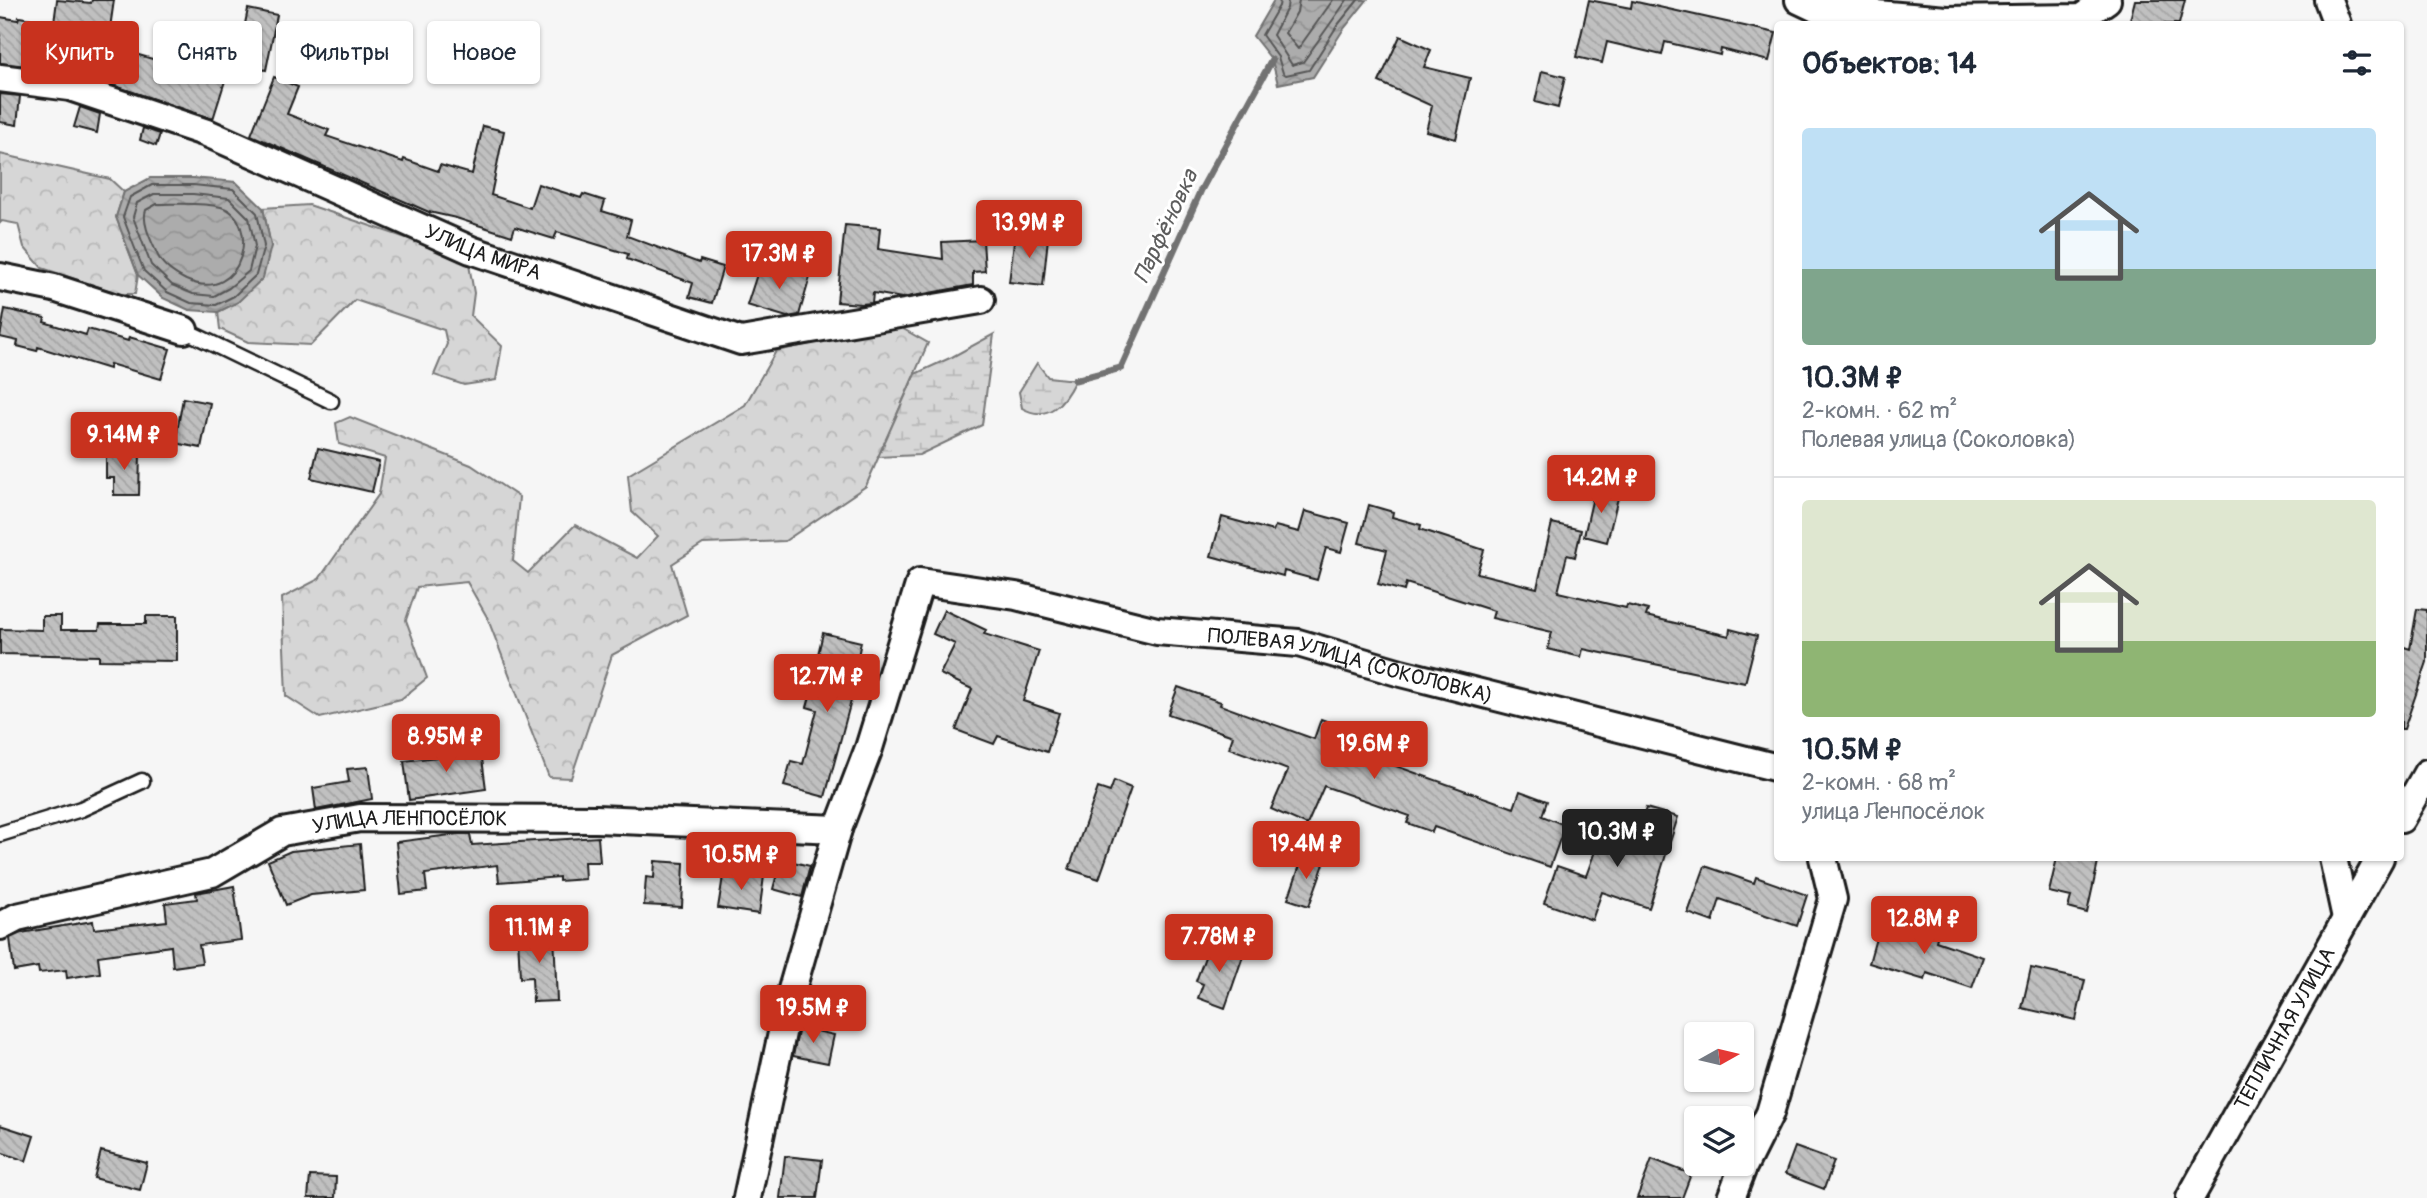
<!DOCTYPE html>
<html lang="ru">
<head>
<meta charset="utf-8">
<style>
	:root { --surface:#fff; --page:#f6f6f7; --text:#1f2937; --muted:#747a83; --line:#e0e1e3; --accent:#c8321e }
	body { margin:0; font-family:Pangolin,sans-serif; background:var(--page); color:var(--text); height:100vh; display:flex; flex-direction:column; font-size:26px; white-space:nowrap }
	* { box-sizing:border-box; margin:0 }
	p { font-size:23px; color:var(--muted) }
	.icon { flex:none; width:38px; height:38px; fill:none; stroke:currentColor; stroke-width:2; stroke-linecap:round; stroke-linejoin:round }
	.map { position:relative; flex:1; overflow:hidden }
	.sheet { position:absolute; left:1774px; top:21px; width:630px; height:840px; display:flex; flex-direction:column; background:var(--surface); border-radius:7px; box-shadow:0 2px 5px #0004 }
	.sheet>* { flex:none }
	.top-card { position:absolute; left:21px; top:21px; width:665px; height:63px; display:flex; gap:14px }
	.needle { width:46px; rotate:82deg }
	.tools { position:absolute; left:1684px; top:1022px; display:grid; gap:14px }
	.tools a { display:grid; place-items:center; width:70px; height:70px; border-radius:7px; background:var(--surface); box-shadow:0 2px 5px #0004; font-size:35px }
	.price { position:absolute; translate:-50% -60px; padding:0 16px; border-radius:7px; background:var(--accent); color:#fff; font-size:23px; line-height:46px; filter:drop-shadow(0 2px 4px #0008) }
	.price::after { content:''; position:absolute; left:50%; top:42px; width:21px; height:16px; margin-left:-10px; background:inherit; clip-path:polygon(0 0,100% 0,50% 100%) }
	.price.current { background:#222; color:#fff }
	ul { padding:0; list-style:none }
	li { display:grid; align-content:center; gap:14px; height:371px; padding:0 28px }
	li+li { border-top:2px solid var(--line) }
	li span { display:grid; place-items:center; height:217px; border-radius:7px; color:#555 }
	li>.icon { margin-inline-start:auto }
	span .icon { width:126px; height:126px; fill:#fffc; stroke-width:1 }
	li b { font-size:30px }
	h2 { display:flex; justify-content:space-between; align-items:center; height:84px; padding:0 28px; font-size:30px }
	.pill { padding:0 24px; border-radius:7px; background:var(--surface); box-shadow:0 2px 5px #0004; font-size:24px; line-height:63px }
	.pill.current { background:var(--accent); color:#fff }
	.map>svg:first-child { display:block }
	.forest { fill:url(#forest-crowns); stroke:#797979; stroke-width:2 }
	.wetland { fill:url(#wetland-marsh); stroke:#797979; stroke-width:2 }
	.water { fill:url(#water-waves); stroke:#727272; stroke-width:2 }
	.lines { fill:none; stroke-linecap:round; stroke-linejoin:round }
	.shore { stroke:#565656; stroke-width:2 }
	.stream { stroke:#727272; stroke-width:7 }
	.building { fill:url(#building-back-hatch); stroke:#1c1c1c; stroke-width:2 }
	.lane-casing { stroke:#1c1c1c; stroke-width:19 }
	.street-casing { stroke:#1c1c1c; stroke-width:32 }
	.lane { stroke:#fff; stroke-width:14 }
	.street { stroke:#fff; stroke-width:26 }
	.labels { text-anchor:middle; stroke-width:6; stroke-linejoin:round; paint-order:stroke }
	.street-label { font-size:21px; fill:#1c1c1c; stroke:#fff }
	.water-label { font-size:23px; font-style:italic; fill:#5d5d5d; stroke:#fff }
</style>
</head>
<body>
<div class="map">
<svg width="2427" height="1198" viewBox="0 0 2427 1198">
	<defs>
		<pattern id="forest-crowns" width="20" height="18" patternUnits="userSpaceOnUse" patternTransform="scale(1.75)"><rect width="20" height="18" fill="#d6d6d6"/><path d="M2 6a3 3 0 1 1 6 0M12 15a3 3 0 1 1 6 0" fill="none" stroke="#b7b7b7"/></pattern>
		<pattern id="wetland-marsh" width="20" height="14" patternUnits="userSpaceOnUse" patternTransform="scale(1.75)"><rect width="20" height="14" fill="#d6d6d6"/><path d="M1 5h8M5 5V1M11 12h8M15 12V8" fill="none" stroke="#b7b7b7"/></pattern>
		<pattern id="water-waves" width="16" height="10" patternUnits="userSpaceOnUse" patternTransform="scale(1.75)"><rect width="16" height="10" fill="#acacac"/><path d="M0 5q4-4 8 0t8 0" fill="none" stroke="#939393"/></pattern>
		<pattern id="building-back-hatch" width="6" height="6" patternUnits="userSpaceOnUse" patternTransform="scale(1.75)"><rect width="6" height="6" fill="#c0c0c0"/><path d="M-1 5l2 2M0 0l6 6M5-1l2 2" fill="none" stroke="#a4a4a4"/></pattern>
	</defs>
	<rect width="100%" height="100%" fill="#f6f6f6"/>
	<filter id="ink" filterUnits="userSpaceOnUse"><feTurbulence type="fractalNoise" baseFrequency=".0143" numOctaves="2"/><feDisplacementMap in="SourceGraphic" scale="14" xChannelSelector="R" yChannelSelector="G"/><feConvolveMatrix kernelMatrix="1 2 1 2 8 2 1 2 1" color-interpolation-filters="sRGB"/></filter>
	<g filter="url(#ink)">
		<path class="forest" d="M0 154 110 179 124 192 116 217 138 275 135 294H120L42 268 24 247 18 224 2 221 0 223Z
			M309 205 468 259 474 293 471 316 502 346 496 380 464 385 434 375 447 344 444 330 355 300 311 345 248 342 220 329 218 312 238 302 271 246 263 208Z
			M898 326 928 343 866 486 785 541 703 544 672 564 687 615 612 655 571 778 549 777 487 617 467 582 417 587 406 620 427 678 401 699 320 718 286 696 282 598 319 579 379 494 385 458 339 444 336 423 350 417 471 465 519 497 513 561 528 573 575 525 637 558 658 536 632 512 628 475 745 405 776 351Z"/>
		<path class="wetland" d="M994 334 982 425 919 455 878 457 915 374 952 357Z
			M1037 363 1048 377 1075 380C1064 403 1048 423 1022 408L1019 392Z"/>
		<path class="water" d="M1274 0H1367L1343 30 1313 77 1278 84 1272 60 1253 36Z
			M150 178H193L236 182 263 208 271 246 263 278 238 302 218 312 189 310 163 298 138 275 116 217 124 192Z"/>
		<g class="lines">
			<path class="shore" d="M1280 0 1279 6 1262 35 1278 57 1283 73 1286 75 1309 70 1337 26 1358 0
				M1288 0 1287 8 1273 35 1292 65 1303 62 1347 0
				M1299 0 1297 12 1285 33 1298 49 1333 0
				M152 185H193L233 189 257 213 264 246 256 275 234 296 216 305 191 303 167 292 144 271 134 246 123 217 130 197Z
				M154 194H193L229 198 249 218 255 246 249 271 229 288 214 296 193 294 172 285 151 265 133 217 137 203Z
				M157 204C177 204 201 202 221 207 261 218 245 306 186 280 176 275 163 266 158 256 153 244 141 223 146 210Z"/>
			<path class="stream" d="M1075 380 1121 368 1201 190 1272 60"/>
		</g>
		<path class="building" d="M57 0 91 3 92 0H114L109 35 112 38 111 47 163 62 165 55 194 63 196 58 229 68 213 119 74 72 78 51 39 45 36 67 0 63V17L18 20 19 17 54 23Z
			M1589 0 1631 8 1632 1 1776 33 1769 61 1721 49 1720 55 1665 42 1662 55 1607 42 1602 63 1576 57Z
			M2135 0H2185L2179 24H2129Z
			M248 9 277 15 266 70 237 64Z
			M1400 36 1431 50 1424 67 1470 78 1456 139 1426 131 1432 106 1379 82Z
			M1542 71 1565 77 1558 108 1535 102Z
			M274 77 298 87 287 114 329 130 326 136 403 162 404 159 438 171 440 165 472 174 483 126 504 131 491 195 530 208 538 184 581 198 583 194 605 201 602 211 631 220 627 236 699 263 700 260 723 267 712 303 689 297 693 283 627 259 628 254 557 232 554 239 515 227 512 236 456 218 429 212 251 135Z
			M0 94 20 96 17 125 0 122Z
			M80 107 100 114 97 133 74 127Z
			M143 128 160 134 156 146 140 140Z
			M845 225 880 228 878 249 943 259 942 242 983 240 985 271 973 272V285L902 298 873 293 872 303 861 304 837 302Z
			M1015 234 1048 238 1043 286 1009 282Z
			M761 262 810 277 799 315 787 317 747 305Z
			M5 309 45 318 44 322 86 335 88 329 128 341 129 337 170 349 161 379 110 364 109 369 38 347 37 351 17 346 18 341 0 337Z
			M183 398 210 403 201 448 175 443Z
			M318 448 379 462 372 492 311 478Z
			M106 452H140L139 495H114V478H106Z
			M1595 488 1619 494 1607 542 1584 536Z
			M1369 505 1393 512 1392 517 1421 525 1420 529 1484 550 1477 573 1537 588 1552 523 1581 530 1575 557 1567 555 1558 592 1626 608 1627 605 1648 610 1646 616 1729 636 1730 629 1757 636 1745 683 1583 649 1581 657 1548 649 1552 632 1492 618 1494 611 1406 583 1404 591 1378 584 1387 550 1359 543Z
			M1305 511 1349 523 1341 552 1326 548 1317 580 1284 571 1283 576 1211 556 1222 517 1273 531 1275 526 1299 532Z
			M2417 609 2427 610V662L2404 729H2401V646L2410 649Z
			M944 610 986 630 984 634 1039 651 1023 701 1059 713 1047 752 998 736 994 744 956 730 972 689 940 674 955 644 933 634Z
			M42 616H61V630H99L100 624H146V616H177V661L99 660V656L0 654V629L42 630Z
			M823 633 861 642 851 689 854 690 825 797 784 786 791 761 803 764 817 710 807 707 818 668 815 667Z
			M1178 687 1221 702 1220 705 1314 739 1321 719 1346 728 1399 749 1393 765 1514 808 1520 791 1547 801 1542 816 1565 825 1550 867 1434 827 1432 832 1407 823 1410 816 1324 786 1307 825 1271 809 1288 770 1229 748 1233 736 1168 714Z
			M480 743 486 789 409 800 404 761 454 755 453 747Z
			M368 767 372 799 316 810 313 788 349 782 347 769Z
			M1114 781 1131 788 1099 879 1069 869 1098 788 1110 792Z
			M1646 808 1678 817 1649 908 1602 892 1592 920 1544 903 1557 866 1586 876 1603 829 1635 841Z
			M458 834H470L472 845 598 837 600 862H584L585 879 559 881V877L499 882 497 865 425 874 427 891 401 894 396 842Z
			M360 844 364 890 311 895 286 905 268 861 291 851Z
			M1303 857 1324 864 1309 906 1288 899Z
			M2057 858H2099L2087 913 2068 908 2071 897 2049 892Z
			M781 859 810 866 802 897 773 889Z
			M655 861 684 863 682 907 644 905 646 877 654 878Z
			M1705 866 1754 883 1756 877 1807 895 1797 926 1720 899 1713 922 1688 913Z
			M724 870 764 876 759 914 718 908Z
			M234 886 241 940 199 945 202 963 173 967 171 946 98 956 100 973 67 978 66 970 39 973 38 967 14 971 10 938 21 933 93 921 94 929 167 921 165 903 197 899 196 893Z
			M1896 921 1938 934 1936 941 1983 957 1972 988 1927 973 1925 980 1869 963 1878 931 1892 935Z
			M554 934 557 1001 533 1002 532 977 520 978 518 936Z
			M1211 941 1244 953 1225 1008 1198 998 1203 984 1196 981Z
			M2031 968 2085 980 2076 1020 2022 1008Z
			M799 1027 834 1035 828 1063 793 1056Z
			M0 1125 34 1136 26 1161 0 1152Z
			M1795 1147 1834 1161 1824 1189 1785 1174Z
			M101 1151 147 1163 140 1190 94 1178Z
			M785 1156 822 1160 817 1198H780Z
			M1652 1159 1691 1174 1682 1198H1637Z
			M310 1176 336 1177 335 1198H308Z"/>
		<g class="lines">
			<defs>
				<path id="lane" d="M184 330 331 401
					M0 834 81 809 142 781"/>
				<g id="street">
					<path d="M1799 0 1818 9 1946 20 2081 18 2107 0"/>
					<path d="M2328 0 2337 24"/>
					<path id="s1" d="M0 78 70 87 207 133 471 250 741 341 981 300"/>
					<path d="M0 277 54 288 184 330"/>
					<path d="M2401 819 2427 773"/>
					<path d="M2333 858 2346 918"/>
					<path id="s2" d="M0 926 17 917 212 873 282 832 360 818 596 819 838 829"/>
					<path id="s3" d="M747 1198 789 1000 838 829 869 748 920 582 1016 596 1157 631 1298 643 1401 673 1778 768"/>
					<path d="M1731 1198 1743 1167 1770 1113 1833 899 1823 858"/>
					<path id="s4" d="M2190 1198 2380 858"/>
				</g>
			</defs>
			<use href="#lane" class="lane-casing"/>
			<use href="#street" class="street-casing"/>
			<use href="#lane" class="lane"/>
			<use href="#street" class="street"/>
		</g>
	</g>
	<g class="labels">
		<g class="street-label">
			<text dy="7" stroke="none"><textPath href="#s1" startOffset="516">УЛИЦА МИРА</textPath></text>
			<text dy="7" stroke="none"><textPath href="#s3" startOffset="1080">ПОЛЕВАЯ УЛИЦА (СОКОЛОВКА)</textPath></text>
			<text dy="7" stroke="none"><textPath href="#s2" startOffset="429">УЛИЦА ЛЕНПОСЁЛОК</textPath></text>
			<text dy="7" stroke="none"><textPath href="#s4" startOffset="194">ТЕПЛИЧНАЯ УЛИЦА</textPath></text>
		</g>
		<g class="water-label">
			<text transform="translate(1165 226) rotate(-65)" y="8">Парфёновка</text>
		</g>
	</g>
</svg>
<div class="tools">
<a><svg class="needle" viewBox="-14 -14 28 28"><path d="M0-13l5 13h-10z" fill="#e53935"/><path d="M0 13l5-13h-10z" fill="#747a83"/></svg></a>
<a><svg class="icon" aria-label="layers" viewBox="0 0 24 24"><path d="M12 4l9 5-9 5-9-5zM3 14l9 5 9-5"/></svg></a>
</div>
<b class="price" style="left:1029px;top:260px">13.9M ₽</b>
<b class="price" style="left:779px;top:291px">17.3M ₽</b>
<b class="price" style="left:124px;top:472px">9.14M ₽</b>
<b class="price" style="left:1601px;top:515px">14.2M ₽</b>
<b class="price" style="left:827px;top:714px">12.7M ₽</b>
<b class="price" style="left:446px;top:774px">8.95M ₽</b>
<b class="price" style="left:1374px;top:781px">19.6M ₽</b>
<b class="price current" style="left:1617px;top:869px">10.3M ₽</b>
<b class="price" style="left:1306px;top:881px">19.4M ₽</b>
<b class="price" style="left:741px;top:892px">10.5M ₽</b>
<b class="price" style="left:1924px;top:956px">12.8M ₽</b>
<b class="price" style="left:539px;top:965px">11.1M ₽</b>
<b class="price" style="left:1219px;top:974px">7.78M ₽</b>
<b class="price" style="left:813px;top:1045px">19.5M ₽</b>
<div class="top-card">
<a class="pill current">Купить</a>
<a class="pill">Снять</a>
<a class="pill">Фильтры</a>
<a class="pill">Новое</a>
</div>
<section class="sheet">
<h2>Объектов: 14<svg class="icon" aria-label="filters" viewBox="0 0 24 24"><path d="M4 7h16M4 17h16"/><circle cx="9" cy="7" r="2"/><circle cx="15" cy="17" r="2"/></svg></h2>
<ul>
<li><span style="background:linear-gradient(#bfe0f5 65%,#7fa58c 0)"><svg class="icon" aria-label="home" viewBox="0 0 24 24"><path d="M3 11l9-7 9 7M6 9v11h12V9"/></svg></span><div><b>10.3M ₽</b><p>2-комн. · 62 m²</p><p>Полевая улица (Соколовка)</p></div></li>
<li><span style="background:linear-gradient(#dfe7d0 65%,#8fb573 0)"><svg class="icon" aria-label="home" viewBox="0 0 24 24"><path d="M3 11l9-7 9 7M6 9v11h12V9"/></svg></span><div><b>10.5M ₽</b><p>2-комн. · 68 m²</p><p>улица Ленпосёлок</p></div></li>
</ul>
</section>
</div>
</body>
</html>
